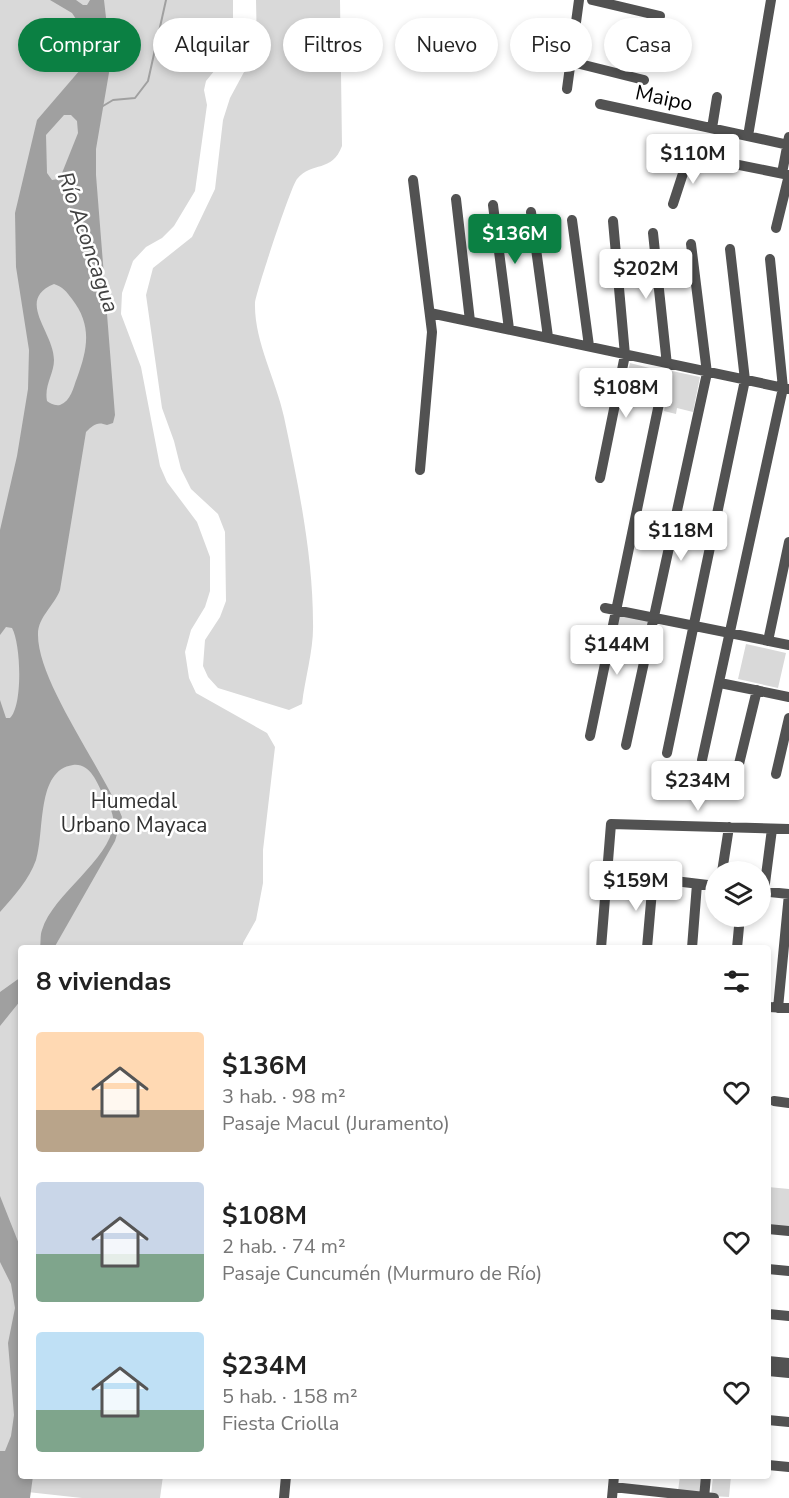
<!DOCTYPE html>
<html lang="es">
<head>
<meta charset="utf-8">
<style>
	:root { --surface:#fff; --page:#f2f2f2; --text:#222; --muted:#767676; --accent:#0b8043 }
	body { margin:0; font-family:"Nunito Sans",sans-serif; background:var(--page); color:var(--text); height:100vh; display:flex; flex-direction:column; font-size:22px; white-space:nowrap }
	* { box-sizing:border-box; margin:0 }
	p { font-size:20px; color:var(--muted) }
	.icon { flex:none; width:33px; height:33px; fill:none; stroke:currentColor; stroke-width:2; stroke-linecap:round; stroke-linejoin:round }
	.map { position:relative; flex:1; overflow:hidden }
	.panel { position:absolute; left:18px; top:945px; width:753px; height:534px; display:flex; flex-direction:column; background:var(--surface); border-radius:6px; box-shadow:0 3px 9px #0003 }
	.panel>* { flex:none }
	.banner { position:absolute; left:18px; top:18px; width:753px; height:54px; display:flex; gap:12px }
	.controls { position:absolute; left:705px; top:861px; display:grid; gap:12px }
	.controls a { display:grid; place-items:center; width:66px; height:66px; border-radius:50%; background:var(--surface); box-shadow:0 3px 9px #0003; font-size:30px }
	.price { position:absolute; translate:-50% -51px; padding:0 14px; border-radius:6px; background:#fff; color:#222; font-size:20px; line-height:39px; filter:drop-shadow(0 2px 3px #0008) }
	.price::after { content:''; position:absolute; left:50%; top:36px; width:18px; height:14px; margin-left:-9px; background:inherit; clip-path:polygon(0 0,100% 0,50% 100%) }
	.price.active { background:var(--accent); color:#fff }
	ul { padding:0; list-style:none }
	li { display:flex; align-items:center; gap:18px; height:150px; padding:0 18px }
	li span { display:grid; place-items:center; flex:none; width:168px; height:120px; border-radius:6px; color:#555 }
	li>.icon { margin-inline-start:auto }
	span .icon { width:72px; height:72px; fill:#fffc; stroke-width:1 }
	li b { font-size:26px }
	h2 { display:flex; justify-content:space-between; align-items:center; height:72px; padding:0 18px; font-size:26px }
	.tag { padding:0 21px; border-radius:27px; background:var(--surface); box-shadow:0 3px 9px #0003; font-size:21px; line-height:54px }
	.tag.active { background:var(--accent); color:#fff }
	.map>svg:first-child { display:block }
	.green { fill:#d9d9d9 }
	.water { fill:#a0a0a0; fill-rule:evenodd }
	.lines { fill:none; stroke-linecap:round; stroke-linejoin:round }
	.stream { stroke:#a0a0a0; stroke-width:2 }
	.minor { stroke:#525252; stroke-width:10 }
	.labels { text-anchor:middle; stroke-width:5; stroke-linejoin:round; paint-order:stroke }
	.street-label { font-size:21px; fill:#000; stroke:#fff }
	.park-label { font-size:21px; fill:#303030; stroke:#fff }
	.water-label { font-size:22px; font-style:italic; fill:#414141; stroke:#fff }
</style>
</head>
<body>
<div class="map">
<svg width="789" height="1498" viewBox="0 0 789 1498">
	<rect width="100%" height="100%" fill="#fff"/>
	<path class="green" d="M0 0H233V36L228 54 206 81 204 90 207 105 195 191 174 226 162 238 146 247 133 261 122 293 121 314 141 367 160 466 167 482 197 522 210 557V591L205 607 191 630 185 652 189 678 196 693 267 733 275 747 263 850V883L256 920 243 943V948H21V1476H163L160 1498H82L0 1489Z
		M256 0H340L342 146C332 173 312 161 297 179 291 186 256 292 255 303 254 341 276 380 284 417 298 483 313 555 313 623 314 649 305 678 302 704L289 710 218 688 208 677 203 666 205 640 220 617 226 601 225 532 218 514 191 489 181 469 174 441 162 408 146 295 153 268 192 237 215 189 223 120 230 98 257 48Z
		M630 363 657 370 651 393 624 386Z
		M672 371 700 377 693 412 677 408 676 414 664 411Z
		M620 615 652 620 643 658 612 650Z
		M746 644 786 653 778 688 738 679Z
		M768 1187 789 1189V1227L768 1225Z
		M680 1476H703L701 1493 678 1491Z
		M713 1476H731L729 1497 711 1496Z"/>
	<path class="water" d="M50 0H76L83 5H87L90 0H104L111 61 96 149V175L115 415 113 423 107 425C97 421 93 425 86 432L60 590C54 606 38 617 38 634 37 681 103 769 122 817L115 841 54 948H40C41 942 40 935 42 930 53 894 110 860 113 825 115 814 108 804 103 795 97 782 90 763 73 765 36 770 45 831 36 860 29 880 14 896 0 912V700L6 718H10C23 706 21 644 12 628L6 627 0 635V530L17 456 28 389 29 350 16 267 15 213 37 120 80 70 83 54 84 39 80 25 72 13ZM64 115H71L77 121 78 133 62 173 58 179 52 180 47 173 46 135ZM54 284C63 287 66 291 72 299 92 325 88 348 77 378 73 388 71 401 60 405 54 406 50 403 47 401 44 385 54 374 54 360 54 332 15 300 54 284Z
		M21 977V1000L0 1026V992Z
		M0 1196 21 1249V1476H33L30 1498H0V1451H5L11 1436 14 1415 8 1343 15 1308 11 1284 0 1262Z"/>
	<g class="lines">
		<path class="stream" d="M103 106 113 100 135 98 148 81 166 0"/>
		<path class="minor" d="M592 0 660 16
			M572 62 644 80
			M567 89 579 0
			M600 104 789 145
			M712 128 717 97
			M748 136 771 0
			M782 173 789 137
			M413 180 432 332 420 470
			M456 199 470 321
			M673 204 689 155 789 175
			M493 205 509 329
			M531 212 548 337
			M572 220 589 346
			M776 228 789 175
			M430 313 789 389
			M600 478 625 355 613 221
			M605 608 789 645
			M768 641 789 542
			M720 683 789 697
			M590 736 667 365 653 233
			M626 745 707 373 691 244
			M667 753 745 380 730 249
			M702 760 783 388 770 259
			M738 768 757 690
			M776 774 789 718
			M600 872 716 886
			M722 872 729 827
			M760 891 789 894
			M764 891 772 829
			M601 948 611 824 789 829
			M647 948 653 879
			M692 948 697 884
			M737 948 740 916
			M768 1007 789 1008
			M778 1008 789 894
			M774 1101 789 1103
			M768 1229 789 1231
			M768 1269 789 1271
			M768 1314 789 1316
			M768 1361 789 1363
			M768 1371 789 1373
			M768 1420 789 1422
			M768 1465 789 1467
			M613 1487 714 1498
			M284 1498 286 1476
			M612 1498 614 1476
			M704 1498 706 1476"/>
	</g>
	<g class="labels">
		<g class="street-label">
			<text transform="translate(664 98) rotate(12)" y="7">Maipo</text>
		</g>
		<g class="park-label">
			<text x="134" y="808">Humedal<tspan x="134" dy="24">Urbano Mayaca</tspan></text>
		</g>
		<g class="water-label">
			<text transform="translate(89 242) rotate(71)" y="8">Río Aconcagua</text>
		</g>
	</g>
</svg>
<div class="controls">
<a><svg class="icon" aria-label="layers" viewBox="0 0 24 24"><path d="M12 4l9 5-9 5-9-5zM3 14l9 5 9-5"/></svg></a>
</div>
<b class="price" style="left:693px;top:185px">$110M</b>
<b class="price active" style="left:515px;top:265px">$136M</b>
<b class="price" style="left:646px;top:300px">$202M</b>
<b class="price" style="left:626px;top:419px">$108M</b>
<b class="price" style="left:681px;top:562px">$118M</b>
<b class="price" style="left:617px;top:676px">$144M</b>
<b class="price" style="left:698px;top:812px">$234M</b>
<b class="price" style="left:636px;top:912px">$159M</b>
<div class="banner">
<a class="tag active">Comprar</a>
<a class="tag">Alquilar</a>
<a class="tag">Filtros</a>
<a class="tag">Nuevo</a>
<a class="tag">Piso</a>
<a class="tag">Casa</a>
</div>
<section class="panel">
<h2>8 viviendas<svg class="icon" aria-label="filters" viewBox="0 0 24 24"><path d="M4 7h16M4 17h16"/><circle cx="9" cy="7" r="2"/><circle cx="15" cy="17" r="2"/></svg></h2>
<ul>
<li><span style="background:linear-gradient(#ffd9b3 65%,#b9a48a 0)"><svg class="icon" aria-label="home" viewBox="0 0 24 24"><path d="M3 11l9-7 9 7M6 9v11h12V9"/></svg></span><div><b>$136M</b><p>3 hab. · 98 m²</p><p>Pasaje Macul (Juramento)</p></div><svg class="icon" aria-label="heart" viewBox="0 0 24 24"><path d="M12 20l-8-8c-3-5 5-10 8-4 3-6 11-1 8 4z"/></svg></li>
<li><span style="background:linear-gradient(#c9d6e8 60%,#7fa58c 0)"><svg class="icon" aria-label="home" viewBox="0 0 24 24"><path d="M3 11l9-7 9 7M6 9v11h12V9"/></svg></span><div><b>$108M</b><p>2 hab. · 74 m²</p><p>Pasaje Cuncumén (Murmuro de Río)</p></div><svg class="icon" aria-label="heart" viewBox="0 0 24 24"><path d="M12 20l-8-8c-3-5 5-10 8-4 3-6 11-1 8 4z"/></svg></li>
<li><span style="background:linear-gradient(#bfe0f5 65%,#7fa58c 0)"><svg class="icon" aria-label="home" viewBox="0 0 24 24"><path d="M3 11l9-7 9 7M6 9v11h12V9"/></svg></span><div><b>$234M</b><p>5 hab. · 158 m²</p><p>Fiesta Criolla</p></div><svg class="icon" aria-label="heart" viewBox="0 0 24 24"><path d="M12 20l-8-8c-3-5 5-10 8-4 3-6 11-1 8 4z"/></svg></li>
</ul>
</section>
</div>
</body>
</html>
